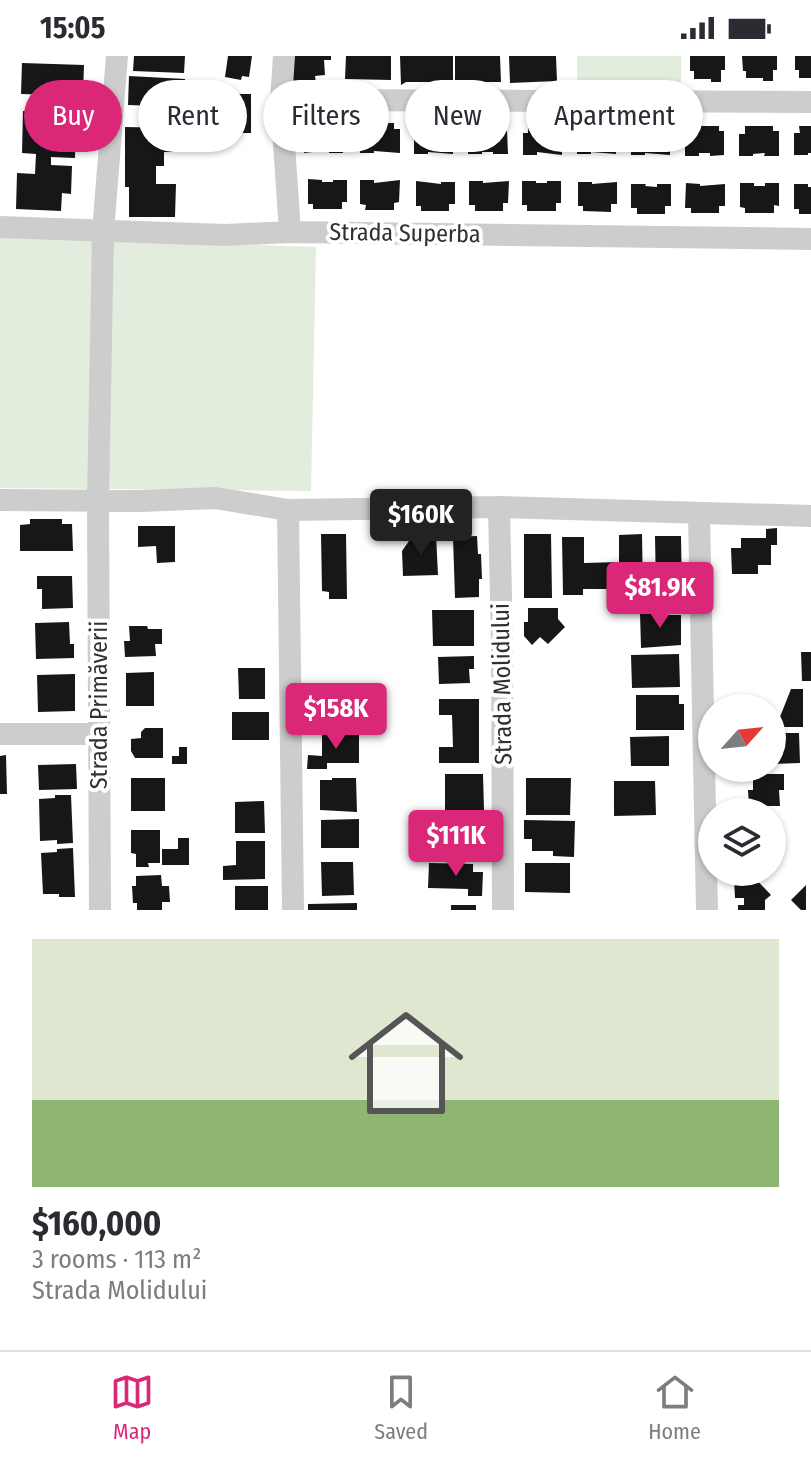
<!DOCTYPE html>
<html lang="en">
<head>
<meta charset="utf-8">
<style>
	:root { --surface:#fff; --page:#f7f7f7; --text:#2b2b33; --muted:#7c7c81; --line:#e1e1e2; --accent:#db2777 }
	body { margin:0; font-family:"Fira Sans Condensed",sans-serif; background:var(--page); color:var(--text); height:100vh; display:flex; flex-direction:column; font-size:30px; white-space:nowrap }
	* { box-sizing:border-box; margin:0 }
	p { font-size:26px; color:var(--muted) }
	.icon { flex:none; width:44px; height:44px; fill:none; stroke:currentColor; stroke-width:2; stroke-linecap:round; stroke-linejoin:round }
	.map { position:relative; height:854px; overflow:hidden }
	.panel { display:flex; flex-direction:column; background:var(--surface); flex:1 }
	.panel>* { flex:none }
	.hud { position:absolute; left:24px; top:24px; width:764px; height:72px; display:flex; gap:16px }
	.needle { width:52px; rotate:63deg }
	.tools { position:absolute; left:698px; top:638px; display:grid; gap:16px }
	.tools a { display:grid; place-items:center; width:88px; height:88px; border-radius:50%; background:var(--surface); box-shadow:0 2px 6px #0004; font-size:40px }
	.price { position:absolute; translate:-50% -68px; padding:0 18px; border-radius:8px; background:var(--accent); color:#fff; font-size:26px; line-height:52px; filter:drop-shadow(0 2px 4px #0008) }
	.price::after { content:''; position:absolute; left:50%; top:48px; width:24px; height:18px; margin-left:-12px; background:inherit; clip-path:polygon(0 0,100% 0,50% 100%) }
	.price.current { background:#222; color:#fff }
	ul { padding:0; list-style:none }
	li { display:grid; align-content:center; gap:16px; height:424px; padding:0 32px }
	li+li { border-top:2px solid var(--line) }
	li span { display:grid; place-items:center; height:248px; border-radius:0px; color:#555 }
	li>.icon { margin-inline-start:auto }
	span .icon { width:144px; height:144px; fill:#fffc; stroke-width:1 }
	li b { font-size:34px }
	.chip { padding:0 28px; border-radius:36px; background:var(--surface); box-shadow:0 2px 6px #0004; font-size:28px; line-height:72px }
	.chip.current { background:var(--accent); color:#fff }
	.status { display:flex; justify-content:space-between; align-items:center; height:56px; padding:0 40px; background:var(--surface); direction:ltr }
	.status svg { height:22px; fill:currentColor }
	.dock { display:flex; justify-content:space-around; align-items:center; height:112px; border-top:2px solid var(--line); background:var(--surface); font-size:22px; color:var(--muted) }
	.dock a { display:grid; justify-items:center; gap:4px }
	.dock .current { color:var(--accent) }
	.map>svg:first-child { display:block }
	.green { fill:#e3eddd }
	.building { fill:#171717 }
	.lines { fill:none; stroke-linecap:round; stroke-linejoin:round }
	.minor { stroke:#cdcdcd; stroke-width:22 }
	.labels { text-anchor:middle; stroke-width:8; stroke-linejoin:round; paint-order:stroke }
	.street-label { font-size:24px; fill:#303030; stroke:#fff }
</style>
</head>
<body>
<div class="status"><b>15:05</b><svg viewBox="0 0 49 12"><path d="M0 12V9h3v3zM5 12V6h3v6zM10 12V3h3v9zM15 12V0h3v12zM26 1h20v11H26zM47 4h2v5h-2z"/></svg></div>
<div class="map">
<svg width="811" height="854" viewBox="0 0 811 854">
	<rect width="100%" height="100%" fill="#fff"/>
	<path class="green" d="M577 0H681V32L577 34Z
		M0 180 316 191 311 435 0 432Z"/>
	<path class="building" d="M134 0H185L184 17 133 15Z
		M228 0H252L249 21 242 20 241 24 225 21Z
		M294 0H331V4H324L325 19 315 20 316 28 286 30Z
		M346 0H391V24L345 23Z
		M400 0H453V26H406L401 29Z
		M455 0H500L501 26H455Z
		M509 0H556L557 25 510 27Z
		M690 0H725V14H721V26H711V23H694V15H690Z
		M742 0H777V14H773V25H763V22H746V15H743Z
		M795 0H811V22H799V14H795Z
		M22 7 84 9 83 40 21 38Z
		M129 20 185 23 184 51 128 49Z
		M224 38H251V77H225Z
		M51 49H63L62 65H76L75 102 51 101V109L72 110 71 138 62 137 61 155 16 153 17 117 35 118 36 98 22 97 23 55 51 56Z
		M310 67H338V72H343V97H329V94L304 97V75H309Z
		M366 67H394V73H400V97L374 95V97H360V75H366Z
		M419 68H448V73H453V98L428 96V98H414V76H420Z
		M502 68V74H507L508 98H493V96H482V98H468V76H473V69Z
		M528 69H557L556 74H562V99L537 96V99H523V77H528Z
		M582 69H611V74H616V98L591 96V98H577V76H583Z
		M636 69H665L664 75H670V99L645 97V99H631V77H636Z
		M690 70H719V75H724V99L710 100V97H699V100H685V78H690Z
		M745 70H773V75H779V100H764L765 97 753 98V100H739V78H745Z
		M799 70H811V97H808V99H794V77H800Z
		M125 71 177 72V96H164V110H156V128H176L175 161H129V131H125Z
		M308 123 322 124V126H333V124H347V146H342V153H313V148H308Z
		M360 124H374V127L400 124 399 146 394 147V154H365L366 149 360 148Z
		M416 125 441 128V126H455V148H449V155H421V150H416Z
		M469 125H483V127L509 125 508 147H503V155H475V149H469Z
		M522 125H536V127H547V125H561V147H556V155H527V149H522Z
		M578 126H592V128L617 126V148H611V156L583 155V150H578Z
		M686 127 700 128V130L725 128V150H719V157H691V152H685Z
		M740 127H754V130H765V127H779V150L774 149V157H745V152L740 151Z
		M631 128H646L645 130 657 131V128H671V150H665V158H637V152H631Z
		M794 128H808V131H811V158H799V153H794Z
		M30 463H62V468H72L73 495H20V469L30 468Z
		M138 470H175V506L157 507 156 490 138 491Z
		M777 472V489H771V509H758V518H732L731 492H741V482H766V473Z
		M321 478H346L347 543H329V536L322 535Z
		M524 478H551L552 542H524Z
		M642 478 643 540H621V533H583V539H563L562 481H584V507L619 506V479Z
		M436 479 438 519 403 520 402 495 409 485 420 480Z
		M477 480 478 498H481L482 523H479V541L455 542 453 481Z
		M655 480H681L682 536H656Z
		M37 520H72L73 552 42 553V533H37Z
		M528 552H558V563L565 571 548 588 540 581 532 589 524 580V566H528Z
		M432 554H474V590H433Z
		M640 557H663V559H681V589L641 592Z
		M69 566 70 588H74V602L36 603 35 567Z
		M129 570H147L148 573H162V588H155L156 600 125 601 124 585H130Z
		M801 596H811V625H802Z
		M679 598 680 631 632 632 631 599Z
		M474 600V613H469L470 627 439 628 438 601Z
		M238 612H265V643H239Z
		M154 616V650H126V617Z
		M75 618V655L38 656 37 619Z
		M791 633H803V671H776Z
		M636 639H679V648H684V674H636Z
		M320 640 364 642V657H380V673L321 674Z
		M439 643H479V707H439V691H453L452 659H439Z
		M232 656H269V684H232Z
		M145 672H163V702H135L131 695V683L141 682V676Z
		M781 677H799L800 707 772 708V694Z
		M322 679H359V707H327V713H307L308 699 322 700Z
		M669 680V710H631L630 681Z
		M179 691H187V708H172V700H179Z
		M6 699 7 738H0V700Z
		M76 708 77 733 39 734 38 709Z
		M445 718H483L484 754 445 755Z
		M753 718H784V734H779L780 750H749L748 734H753Z
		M131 722H165V755H131Z
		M332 722H356L357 756 320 754V724H332Z
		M526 722H571L570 759H526Z
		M614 725H655L656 759 614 760Z
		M55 739H71L73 787 57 788V784L40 785 39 743 55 742Z
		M264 745 265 777H235V746Z
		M437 761H483V785H475V799H454V790H437Z
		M359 763V792H321V764Z
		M524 764 575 765 574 801 553 800V795H532V783H524Z
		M131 774H160V807H148L149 811H136V798L131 797Z
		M178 782H189V809H162V793H178Z
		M236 785H265V823L223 824V810L236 809Z
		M73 792 75 841H59V838H43L41 797 57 796V793Z
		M321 806H353L354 839 322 840Z
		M429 807 473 808V816H483L482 840H468V833L428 832Z
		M525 807H570V837L525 836Z
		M741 816H749L771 839 765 844V854H738V849H744V842H735L734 822Z
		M161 819 162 830H169L170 846H162V854H137V847H133L132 830H136V820Z
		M806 829V854H801L791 844Z
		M235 830H268V854H235Z
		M357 847V854H308V848Z
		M451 849H476V854H451Z"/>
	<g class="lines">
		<path class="minor" d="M284 0 281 44 290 176
			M281 44 811 46
			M0 171 225 179 290 176 811 183
			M0 444 141 445 215 442 288 454 499 451 811 460
			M499 451 502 588 503 854
			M288 454 293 854
			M699 458 707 854
			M0 678H99
			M100 854 98 445 103 176 117 0"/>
	</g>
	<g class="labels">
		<g class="street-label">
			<text transform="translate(405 177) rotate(1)" y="8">Strada Superba</text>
			<text transform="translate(502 628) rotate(-91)" y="8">Strada Molidului</text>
			<text transform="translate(99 649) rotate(-90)" y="8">Strada Primăverii</text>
		</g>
	</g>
</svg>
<div class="tools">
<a><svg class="needle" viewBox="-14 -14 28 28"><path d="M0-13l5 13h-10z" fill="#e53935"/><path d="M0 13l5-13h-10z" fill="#7c7c81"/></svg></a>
<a><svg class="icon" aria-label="layers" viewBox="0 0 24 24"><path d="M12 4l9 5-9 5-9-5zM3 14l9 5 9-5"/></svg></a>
</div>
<b class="price current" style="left:421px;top:501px">$160K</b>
<b class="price" style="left:660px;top:574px">$81.9K</b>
<b class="price" style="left:336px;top:695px">$158K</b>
<b class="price" style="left:456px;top:822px">$111K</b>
<div class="hud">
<a class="chip current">Buy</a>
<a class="chip">Rent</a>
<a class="chip">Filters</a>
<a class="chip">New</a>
<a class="chip">Apartment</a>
</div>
</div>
<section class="panel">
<ul>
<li><span style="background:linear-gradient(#dfe7d0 65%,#8fb573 0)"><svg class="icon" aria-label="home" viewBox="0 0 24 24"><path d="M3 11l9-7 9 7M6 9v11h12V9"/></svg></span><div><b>$160,000</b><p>3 rooms · 113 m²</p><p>Strada Molidului</p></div></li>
</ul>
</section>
<nav class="dock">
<a class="current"><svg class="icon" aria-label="map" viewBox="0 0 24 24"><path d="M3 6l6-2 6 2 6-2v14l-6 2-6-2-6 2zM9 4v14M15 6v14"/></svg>Map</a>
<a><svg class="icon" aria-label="saved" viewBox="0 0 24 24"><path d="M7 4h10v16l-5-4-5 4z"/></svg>Saved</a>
<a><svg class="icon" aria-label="home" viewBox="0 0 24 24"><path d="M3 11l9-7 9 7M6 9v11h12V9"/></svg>Home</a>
</nav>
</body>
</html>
